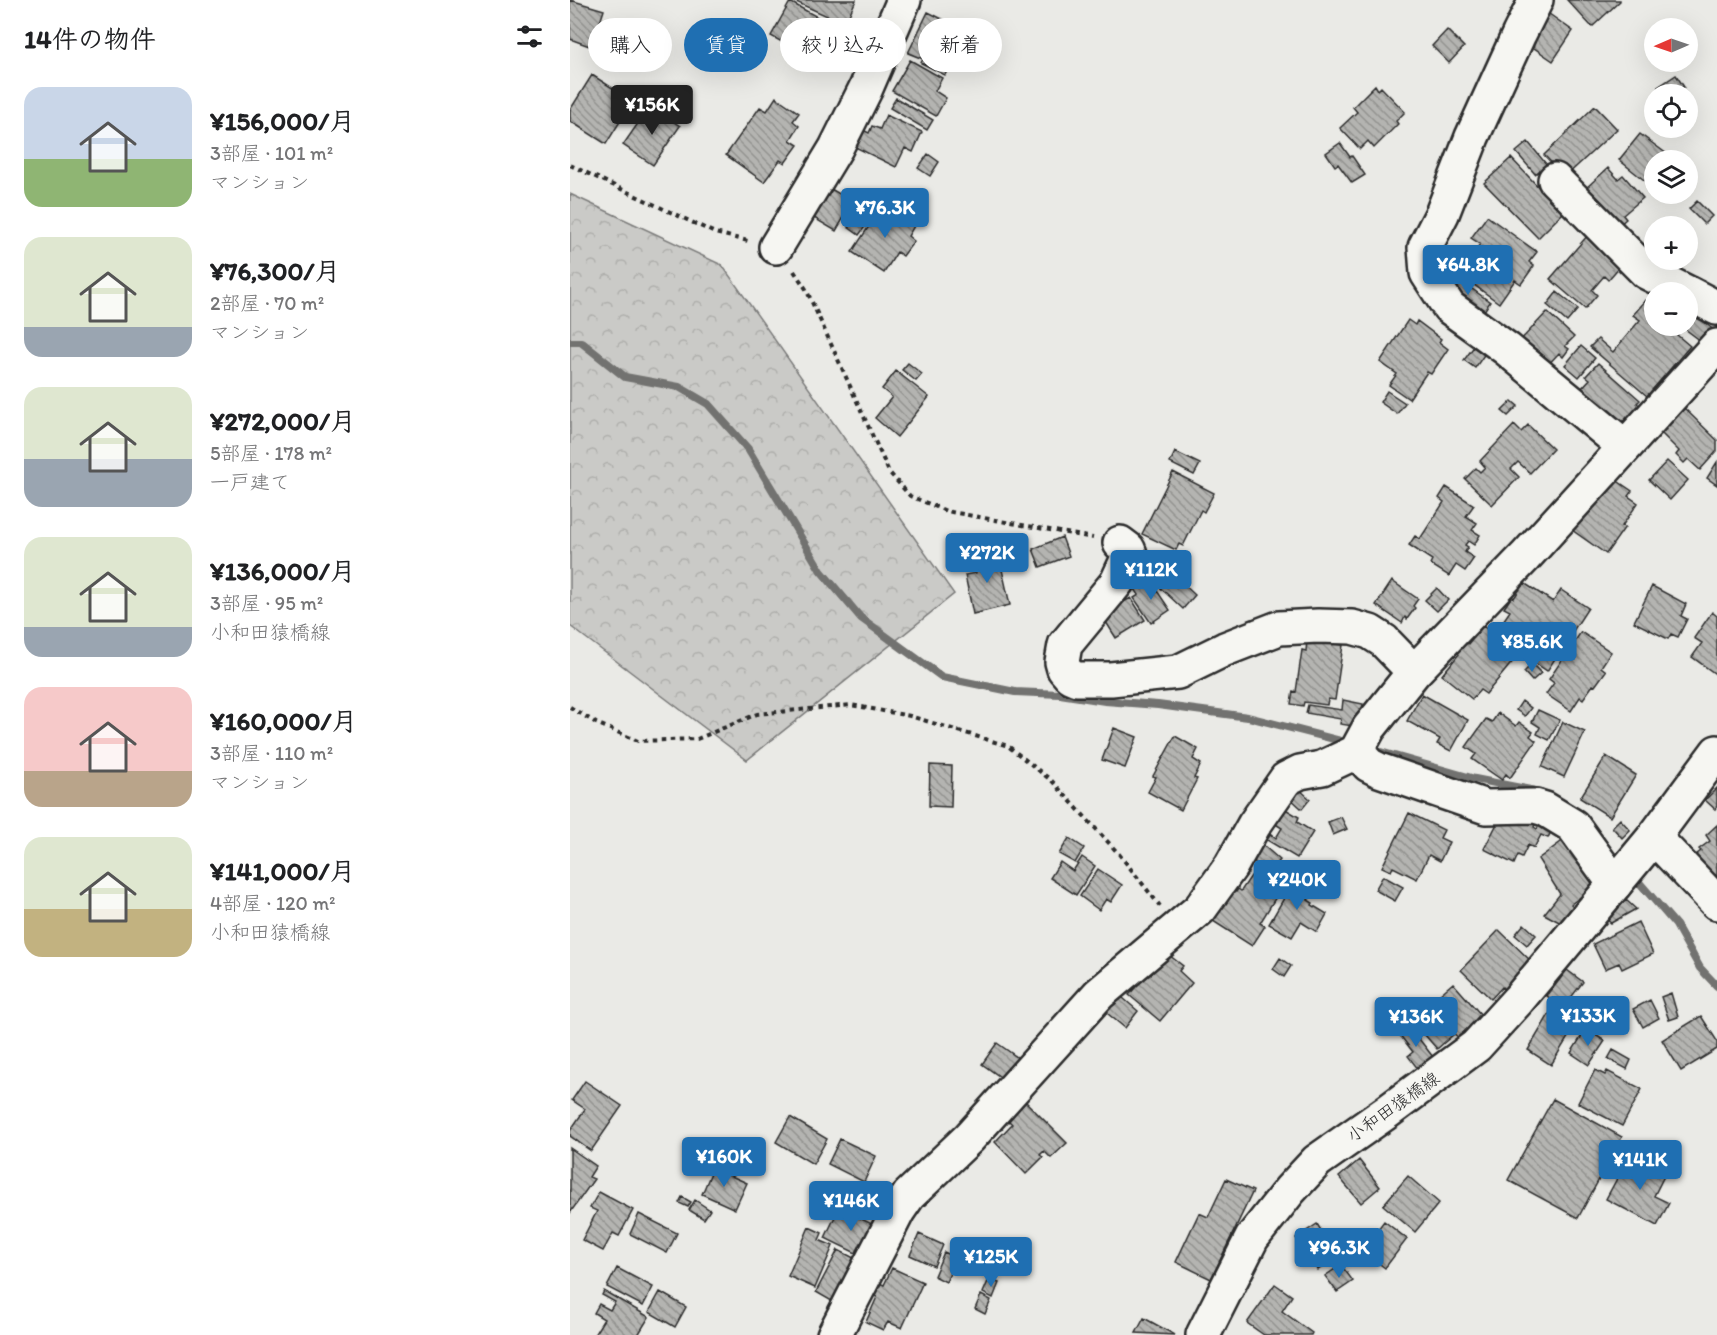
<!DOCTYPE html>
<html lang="ja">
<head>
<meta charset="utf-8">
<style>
	:root { --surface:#fff; --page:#f2f2f2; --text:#202124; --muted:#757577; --accent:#1f6fb2 }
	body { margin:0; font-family:Itim,"Klee One",sans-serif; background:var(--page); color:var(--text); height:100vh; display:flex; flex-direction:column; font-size:22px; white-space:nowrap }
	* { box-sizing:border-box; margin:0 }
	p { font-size:20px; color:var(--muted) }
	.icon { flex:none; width:33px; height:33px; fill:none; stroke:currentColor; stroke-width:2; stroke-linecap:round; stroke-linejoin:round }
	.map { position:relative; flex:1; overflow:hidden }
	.drawer { display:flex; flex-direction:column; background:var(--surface); width:570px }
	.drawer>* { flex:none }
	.banner { position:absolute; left:18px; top:18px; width:570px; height:54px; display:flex; gap:12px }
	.needle { width:39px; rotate:268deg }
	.controls { position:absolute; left:1074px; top:18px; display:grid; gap:12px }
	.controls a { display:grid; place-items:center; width:54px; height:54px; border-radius:50%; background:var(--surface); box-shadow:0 6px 24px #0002; font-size:30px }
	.price { position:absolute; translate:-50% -51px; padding:0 14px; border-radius:6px; background:var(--accent); color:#fff; font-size:20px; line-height:39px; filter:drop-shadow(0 2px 3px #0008) }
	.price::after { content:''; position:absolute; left:50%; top:36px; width:18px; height:14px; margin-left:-9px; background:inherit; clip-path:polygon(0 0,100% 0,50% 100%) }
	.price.on { background:#222; color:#fff }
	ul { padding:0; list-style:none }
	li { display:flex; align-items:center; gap:18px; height:150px; padding:0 24px }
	li span { display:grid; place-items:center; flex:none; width:168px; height:120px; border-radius:18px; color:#555 }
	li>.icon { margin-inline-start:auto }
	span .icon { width:72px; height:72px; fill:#fffc; stroke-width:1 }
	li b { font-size:26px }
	h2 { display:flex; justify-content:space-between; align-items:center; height:72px; padding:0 24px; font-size:26px }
	.tag { padding:0 21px; border-radius:27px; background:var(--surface); box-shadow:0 6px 24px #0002; font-size:21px; line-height:54px }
	.tag.on { background:var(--accent); color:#fff }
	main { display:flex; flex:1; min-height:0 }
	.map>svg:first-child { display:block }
	.forest { fill:url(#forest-crowns); stroke:#7a7a79; stroke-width:1.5 }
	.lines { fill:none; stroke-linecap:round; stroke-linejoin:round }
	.stream { stroke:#727270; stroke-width:8 }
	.building { fill:url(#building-back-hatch); stroke:#2b2b2b; stroke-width:1.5 }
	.minor-casing { stroke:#2b2b2b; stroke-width:38 }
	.major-casing { stroke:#2b2b2b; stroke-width:38 }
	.path { stroke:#2b2b2b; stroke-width:4; stroke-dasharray:4.5 4.5; stroke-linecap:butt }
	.minor { stroke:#f6f6f2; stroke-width:33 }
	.major { stroke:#f6f6f2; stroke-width:33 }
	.labels { text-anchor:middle; stroke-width:5; stroke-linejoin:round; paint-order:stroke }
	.street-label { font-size:18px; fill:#2b2b2b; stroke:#f6f6f2 }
</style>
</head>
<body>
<main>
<section class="drawer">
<h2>14件の物件<svg class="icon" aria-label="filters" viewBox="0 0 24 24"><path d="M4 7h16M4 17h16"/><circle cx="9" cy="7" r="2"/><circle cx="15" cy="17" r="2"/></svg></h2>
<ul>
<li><span style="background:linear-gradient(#c9d6e8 60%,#8fb573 0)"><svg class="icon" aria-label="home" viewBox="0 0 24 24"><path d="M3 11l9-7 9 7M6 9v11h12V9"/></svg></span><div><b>¥156,000/月</b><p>3部屋 · 101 m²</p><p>マンション</p></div></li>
<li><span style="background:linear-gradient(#dfe7d0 75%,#9aa5b1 0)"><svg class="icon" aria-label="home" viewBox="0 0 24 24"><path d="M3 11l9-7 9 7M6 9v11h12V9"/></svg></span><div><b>¥76,300/月</b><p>2部屋 · 70 m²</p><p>マンション</p></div></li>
<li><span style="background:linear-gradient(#dfe7d0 60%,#9aa5b1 0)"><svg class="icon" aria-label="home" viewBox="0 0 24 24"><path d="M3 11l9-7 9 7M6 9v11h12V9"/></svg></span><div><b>¥272,000/月</b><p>5部屋 · 178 m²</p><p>一戸建て</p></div></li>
<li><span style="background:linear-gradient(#dfe7d0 75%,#9aa5b1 0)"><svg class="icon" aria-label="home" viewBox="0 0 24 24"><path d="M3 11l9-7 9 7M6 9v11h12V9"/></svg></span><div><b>¥136,000/月</b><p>3部屋 · 95 m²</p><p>小和田猿橋線</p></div></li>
<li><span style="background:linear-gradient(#f6c9c9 70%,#b9a48a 0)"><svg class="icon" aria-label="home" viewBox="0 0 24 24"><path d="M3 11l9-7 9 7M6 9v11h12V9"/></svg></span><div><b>¥160,000/月</b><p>3部屋 · 110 m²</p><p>マンション</p></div></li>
<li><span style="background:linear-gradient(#dfe7d0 60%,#c2b280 0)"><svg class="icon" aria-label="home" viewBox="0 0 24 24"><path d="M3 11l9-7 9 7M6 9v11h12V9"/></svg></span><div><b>¥141,000/月</b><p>4部屋 · 120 m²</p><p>小和田猿橋線</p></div></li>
</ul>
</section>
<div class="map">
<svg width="1147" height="1335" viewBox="0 0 1147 1335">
	<defs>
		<pattern id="forest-crowns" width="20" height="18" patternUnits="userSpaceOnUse" patternTransform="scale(1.5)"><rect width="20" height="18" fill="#cacac7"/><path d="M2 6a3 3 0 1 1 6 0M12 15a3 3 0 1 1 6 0" fill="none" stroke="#aeaeab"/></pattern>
		<pattern id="building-back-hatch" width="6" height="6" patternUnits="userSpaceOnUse" patternTransform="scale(1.5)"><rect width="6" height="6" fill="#b4b4b1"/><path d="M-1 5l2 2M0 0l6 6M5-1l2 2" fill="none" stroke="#939390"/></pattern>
	</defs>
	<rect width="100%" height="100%" fill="#eaeae6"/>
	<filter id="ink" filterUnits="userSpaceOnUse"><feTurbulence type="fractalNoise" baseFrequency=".0167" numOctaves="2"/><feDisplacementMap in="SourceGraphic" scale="12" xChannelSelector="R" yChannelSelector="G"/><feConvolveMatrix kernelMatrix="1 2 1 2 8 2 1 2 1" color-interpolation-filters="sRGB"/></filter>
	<g filter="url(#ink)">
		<path class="forest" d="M0 194 152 265 384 594 177 760 0 626Z"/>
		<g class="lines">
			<path class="stream" d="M0 342H11L55 377 109 387 138 404 178 449 251 571 291 618 372 677 445 692 490 694 535 701 588 705 678 717 779 743
				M800 749 905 779 971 792
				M1062 874 1106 925 1130 968 1147 986"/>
		</g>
		<path class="building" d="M0 0 34 10 22 47 0 39Z
			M227 0H286L275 24 226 2Z
			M997 0H1050V1L1022 27Z
			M220 2 251 19 232 53 201 36Z
			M975 11 1003 31 983 61 954 41Z
			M358 12 397 31 375 75 351 63 353 59 338 53Z
			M877 30 894 47 879 63 862 46Z
			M246 34 272 47 260 71 234 57Z
			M280 35 301 42 295 64 273 58Z
			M340 60 372 78 365 91 376 98 366 116 322 91Z
			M22 75 63 101 36 144 0 121V110Z
			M1106 75 1114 87 1102 94H1093L1088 87Z
			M805 85 808 90 811 87 835 112 826 121 828 124 804 148 798 141 790 149 770 128 787 112 783 107Z
			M206 97 229 113 223 121 229 126 220 140 228 145 215 163 210 160 194 182 156 155 190 107 197 111Z
			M326 98 363 120 357 130 320 108Z
			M80 106 110 126 83 165 53 145Z
			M1025 106 1047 129 995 177 974 155Z
			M316 115 352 132 343 152 335 148 326 167 281 145 289 128 299 133 302 126 310 129Z
			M1070 134 1105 160H1084V188L1049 160Z
			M958 142 977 165 965 174 946 152Z
			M770 143 780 157 782 156 795 175 782 183 768 164 765 166 756 153Z
			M358 154 369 162 360 176 348 168Z
			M941 158 993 213 968 238 914 183Z
			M1038 168 1048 179 1053 175 1073 198 1053 215 1056 219 1048 226 1016 188Z
			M261 189 283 202 266 231 244 218Z
			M1127 201 1142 216 1134 224 1119 209Z
			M293 203 304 212 298 221 287 212Z
			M313 205 344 226 338 236 344 241 333 256 327 252 314 273 282 252Z
			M286 216 297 224 289 235 278 227Z
			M917 216 967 252 959 262 964 266 951 284 945 280 929 303 889 274 910 244 901 238Z
			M1018 235 1051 265 1038 280 1034 276 1022 290 1027 295 1015 309 980 279Z
			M883 275 920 302 910 317 875 285Z
			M987 292 1008 309 997 322 977 305Z
			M1076 300 1084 308V326H1105L1111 330 1107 335 1120 346 1077 396 1020 347 1028 339 1043 352 1070 320 1063 315Z
			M1118 309 1145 331 1135 344 1111 326H1118Z
			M977 312 1004 337 995 346 999 349 993 357 989 353 974 369 947 344Z
			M838 320 845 325 847 321 871 339 869 342 878 349 861 374 857 372 839 399 819 385 827 374 810 362Z
			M905 345 916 352 905 368 894 360Z
			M1011 346 1025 358 1009 377 995 365Z
			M338 363 352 374 346 381 332 370Z
			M1028 363 1070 400 1067 403 1075 410 1066 421 1059 415 1049 426 1010 390 1020 379 1016 376Z
			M326 371 359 397 327 437 305 418 322 397 312 389Z
			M817 391 835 403 827 414 810 402Z
			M942 401 948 406 938 416 932 411Z
			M1112 406 1147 440V451L1130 470 1118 459 1114 463 1106 455 1109 451 1088 430Z
			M944 425 951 432 958 425 983 449 960 473 948 462 941 469 949 477 922 505 895 479 906 468 910 472 915 467 910 461Z
			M605 452 630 464 624 475 600 463Z
			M1097 461 1118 480 1100 500 1079 480Z
			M1147 462V485L1137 478Z
			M603 472 644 493 634 512 631 510 613 546 609 544 606 550 572 534Z
			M1043 478 1062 491 1058 496 1068 503 1052 526 1055 527 1036 554 1002 530 1016 509 1020 511Z
			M876 487 904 505 896 516 907 523 902 530 910 535 904 545 898 541 895 545 898 547 895 552 904 558 895 571 886 565 879 576 860 564 862 560 839 545 845 536 850 539 874 502 869 498Z
			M492 537 499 556 470 567 463 549Z
			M428 552 440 605 403 614 395 575 406 573 402 558Z
			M594 566 625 595 613 609 581 579Z
			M579 579 600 610 581 623 564 598 569 595 565 589Z
			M822 581 848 599 843 606 845 608 837 619 835 617 832 623 806 605Z
			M954 583 983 602 991 590 1018 608 977 671 955 656 958 651 927 630 940 611 934 608 942 596 944 598Z
			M1082 586 1116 604 1111 616 1117 619 1108 637 1101 634 1098 639 1064 622Z
			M867 588 878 600 867 611 855 600Z
			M561 598 575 620 546 638 531 614Z
			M1142 612 1147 616V675L1122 657 1132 643 1124 638Z
			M913 626 948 655 916 694 910 690 902 699 872 675 889 654 884 650 893 639 898 644Z
			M1011 632 1041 652 1031 667 1036 671 1025 686 1023 685 1013 699 1010 697 1001 711 976 694 984 683 979 679Z
			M737 640 773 645 765 700 758 699 757 705 734 702 733 706 721 704 723 691 726 692 732 650 736 651Z
			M962 664 971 673 962 681 954 672Z
			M852 694 898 720 881 751 867 744 870 739 837 721Z
			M773 700 793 704 789 727 770 724 771 719 736 713 738 705 772 710Z
			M952 701 961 708 955 716 946 710Z
			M968 710 990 720 979 740 967 734 970 727 962 722Z
			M928 713 946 726 949 722 963 732 960 736 966 741 940 778 936 774 932 780 902 759 906 754 896 747 916 719 922 722Z
			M993 722 1015 732 994 777 972 767Z
			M544 728 567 737 555 768 532 760Z
			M605 736 628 749 623 759 631 764 624 778 627 779 611 810 578 792 586 777 583 776Z
			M1036 756 1066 775 1040 817 1010 798Z
			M360 765 382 766 381 807 359 806Z
			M728 788 740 799 732 809 719 797Z
			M1147 788V806L1145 809 1135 800Z
			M712 807 729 817 727 822 743 832 727 858 697 840 701 834 706 838 712 828 702 822Z
			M839 813 874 830 870 838 879 842 870 861 859 855 847 879 823 867 821 871 812 867Z
			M931 816 946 824 951 816 965 824 964 827 967 829 971 822 983 827 978 838 971 835 964 848 958 845 952 857 948 855 944 864 914 849Z
			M771 817 777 829 763 835 758 822Z
			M1050 819 1060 830 1052 838 1042 827Z
			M1147 825V877L1142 881 1123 857 1131 851 1129 849 1140 841 1136 835Z
			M499 838 514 848 505 863 489 854Z
			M995 839 1013 869 1018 866 1028 884 1001 904 1006 909 993 924 974 914 990 894 968 859Z
			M693 845 710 860 707 864 712 869 704 879 680 858Z
			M512 857 525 866 506 895 480 878 490 862 503 871Z
			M528 869 552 885 541 902 536 899 529 910 510 896Z
			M754 872 767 879 762 891 748 885Z
			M681 876 703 890 701 893 706 897 690 923 695 926 682 946 643 921 662 890 666 892 668 889 671 891Z
			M813 876 833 887 825 901 805 890Z
			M725 879 742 889 739 893 742 895 738 900 743 903 742 905 757 914 747 932 731 922 722 937 699 924Z
			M1056 900 1066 909 1041 923 1037 920Z
			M1068 922 1083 954 1052 969 1049 963 1035 969 1023 944Z
			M954 924 966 935 957 945 945 935Z
			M929 930 963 963 936 991 932 987 921 999 891 970Z
			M595 952 613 966 609 971 622 983 590 1021 559 995Z
			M710 958 721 966 714 977 703 969Z
			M997 970 1013 982 993 1008 977 996Z
			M883 983 912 1016 888 1037 884 1034 867 1049 841 1019Z
			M546 992 568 1011 555 1028 532 1009Z
			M1101 993 1108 1017 1099 1020 1091 997Z
			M1080 1000 1089 1018 1073 1027 1063 1009Z
			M984 1006 1008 1021 981 1065 958 1050Z
			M1131 1016 1147 1041V1049L1111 1071 1092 1040Z
			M839 1026 863 1057 848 1069 838 1056 843 1052 829 1034Z
			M1016 1029 1035 1041 1019 1065 1001 1053Z
			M427 1043 451 1060 436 1081 412 1064Z
			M1043 1050 1061 1060 1057 1069 1038 1059Z
			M1025 1070 1035 1075 1037 1071 1072 1089 1052 1126 1008 1103Z
			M15 1081 52 1106 21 1151 0 1136V1131L15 1109 2 1100Z
			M983 1099 1052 1137 1008 1218 938 1180Z
			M455 1101 497 1143 481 1158 474 1151 470 1155 473 1157 456 1174 425 1142 442 1124 437 1119Z
			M220 1117 257 1139 243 1164 206 1142Z
			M270 1139 306 1156 294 1182 258 1164Z
			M0 1148 26 1166 19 1177 24 1179 0 1213Z
			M789 1160 810 1187 791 1203 769 1177Z
			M1057 1160 1072 1169 1077 1160 1097 1170 1084 1196 1099 1203 1087 1226 1036 1199Z
			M143 1168 177 1183 165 1209 132 1194Z
			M838 1176 869 1203 845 1232 813 1205Z
			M656 1179 683 1191 641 1279 606 1262 629 1213 638 1217Z
			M29 1192 63 1210 49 1236 43 1233 33 1251 12 1240 27 1211 20 1208Z
			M112 1197 121 1202 118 1207 109 1203Z
			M125 1200 140 1210 134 1219 119 1210Z
			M269 1208 306 1226 292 1256 255 1238Z
			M69 1214 107 1233 97 1253 60 1234Z
			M814 1221 837 1239 815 1268 792 1250Z
			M747 1224 768 1257 748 1270 726 1238Z
			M239 1227 252 1233 249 1240 263 1246 245 1288 218 1276Z
			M349 1234 373 1245 364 1266 340 1255Z
			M268 1250 290 1261 267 1304 246 1292Z
			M374 1252 387 1258 376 1282 364 1276Z
			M771 1265 783 1281 767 1292 755 1276Z
			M47 1268 83 1287 73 1306 37 1287Z
			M322 1268 353 1282 332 1328 318 1322 313 1330 296 1322 307 1297 301 1295 307 1282 314 1285Z
			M419 1279 429 1283 423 1298 413 1293Z
			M705 1284 722 1296 712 1311 742 1333 741 1335H694L677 1323Z
			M34 1291 79 1317 68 1335H24L34 1319 24 1313 29 1304 40 1310 45 1302 32 1295Z
			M90 1292 116 1307 105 1327 79 1312Z
			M411 1295 421 1300 415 1314 405 1309Z
			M574 1318 605 1335 566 1333Z"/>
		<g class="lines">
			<defs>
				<path id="minor" d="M966 0 949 34 902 137 872 214 855 247 857 273 879 307 937 349 1054 446
					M985 180 1076 272 1116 292
					M206 247 266 148 296 88 334 0
					M1118 293 1147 308
					M550 543 558 549 560 554 547 582 495 645 492 662 494 669 500 676 507 679H541L608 672 655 649 709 628 748 626 782 627 800 632 814 641 844 672
					M787 752 799 765 809 770 916 807 965 806 975 809 1003 826 1045 884
					M1084 837 1147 903
					M264 1335 328 1211 339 1195 399 1138 529 994 630 909 661 866 684 825 716 779 730 772 752 768 786 752 799 728 844 672 955 557 1147 346"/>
				<path id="major" d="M633 1335 682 1238 720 1190 747 1161 817 1112 906 1046 948 1000 1045 884 1084 837 1147 752"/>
			</defs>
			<use href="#minor" class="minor-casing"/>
			<use href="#major" class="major-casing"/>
			<path class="path" d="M0 165 145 233 178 241
				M224 271 236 289 319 472 340 496 376 511 523 538
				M0 707 26 723 68 741 127 739 187 714 281 705 340 716 438 746 482 781 549 854 590 906"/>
			<use href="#minor" class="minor"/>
			<use href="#major" class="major"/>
		</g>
	</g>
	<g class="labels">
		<g class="street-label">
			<text transform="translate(823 1107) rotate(-35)" y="6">小和田猿橋線</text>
		</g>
	</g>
</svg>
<div class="controls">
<a><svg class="needle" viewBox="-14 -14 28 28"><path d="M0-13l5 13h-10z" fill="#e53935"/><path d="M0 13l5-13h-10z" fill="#757577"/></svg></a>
<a><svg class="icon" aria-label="locate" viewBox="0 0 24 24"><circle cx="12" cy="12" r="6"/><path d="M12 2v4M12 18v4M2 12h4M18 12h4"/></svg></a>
<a><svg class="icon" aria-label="layers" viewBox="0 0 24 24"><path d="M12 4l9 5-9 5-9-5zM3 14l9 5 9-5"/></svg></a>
<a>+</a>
<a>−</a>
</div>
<b class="price on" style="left:82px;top:136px">¥156K</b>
<b class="price" style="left:315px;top:239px">¥76.3K</b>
<b class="price" style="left:898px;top:296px">¥64.8K</b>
<b class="price" style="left:417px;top:584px">¥272K</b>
<b class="price" style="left:581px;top:601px">¥112K</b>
<b class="price" style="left:962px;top:673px">¥85.6K</b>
<b class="price" style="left:727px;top:911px">¥240K</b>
<b class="price" style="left:1018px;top:1047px">¥133K</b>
<b class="price" style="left:846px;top:1048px">¥136K</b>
<b class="price" style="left:154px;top:1188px">¥160K</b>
<b class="price" style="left:1070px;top:1191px">¥141K</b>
<b class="price" style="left:281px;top:1232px">¥146K</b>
<b class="price" style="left:769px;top:1279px">¥96.3K</b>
<b class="price" style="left:421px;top:1288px">¥125K</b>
<div class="banner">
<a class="tag">購入</a>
<a class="tag on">賃貸</a>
<a class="tag">絞り込み</a>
<a class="tag">新着</a>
</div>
</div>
</main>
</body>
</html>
